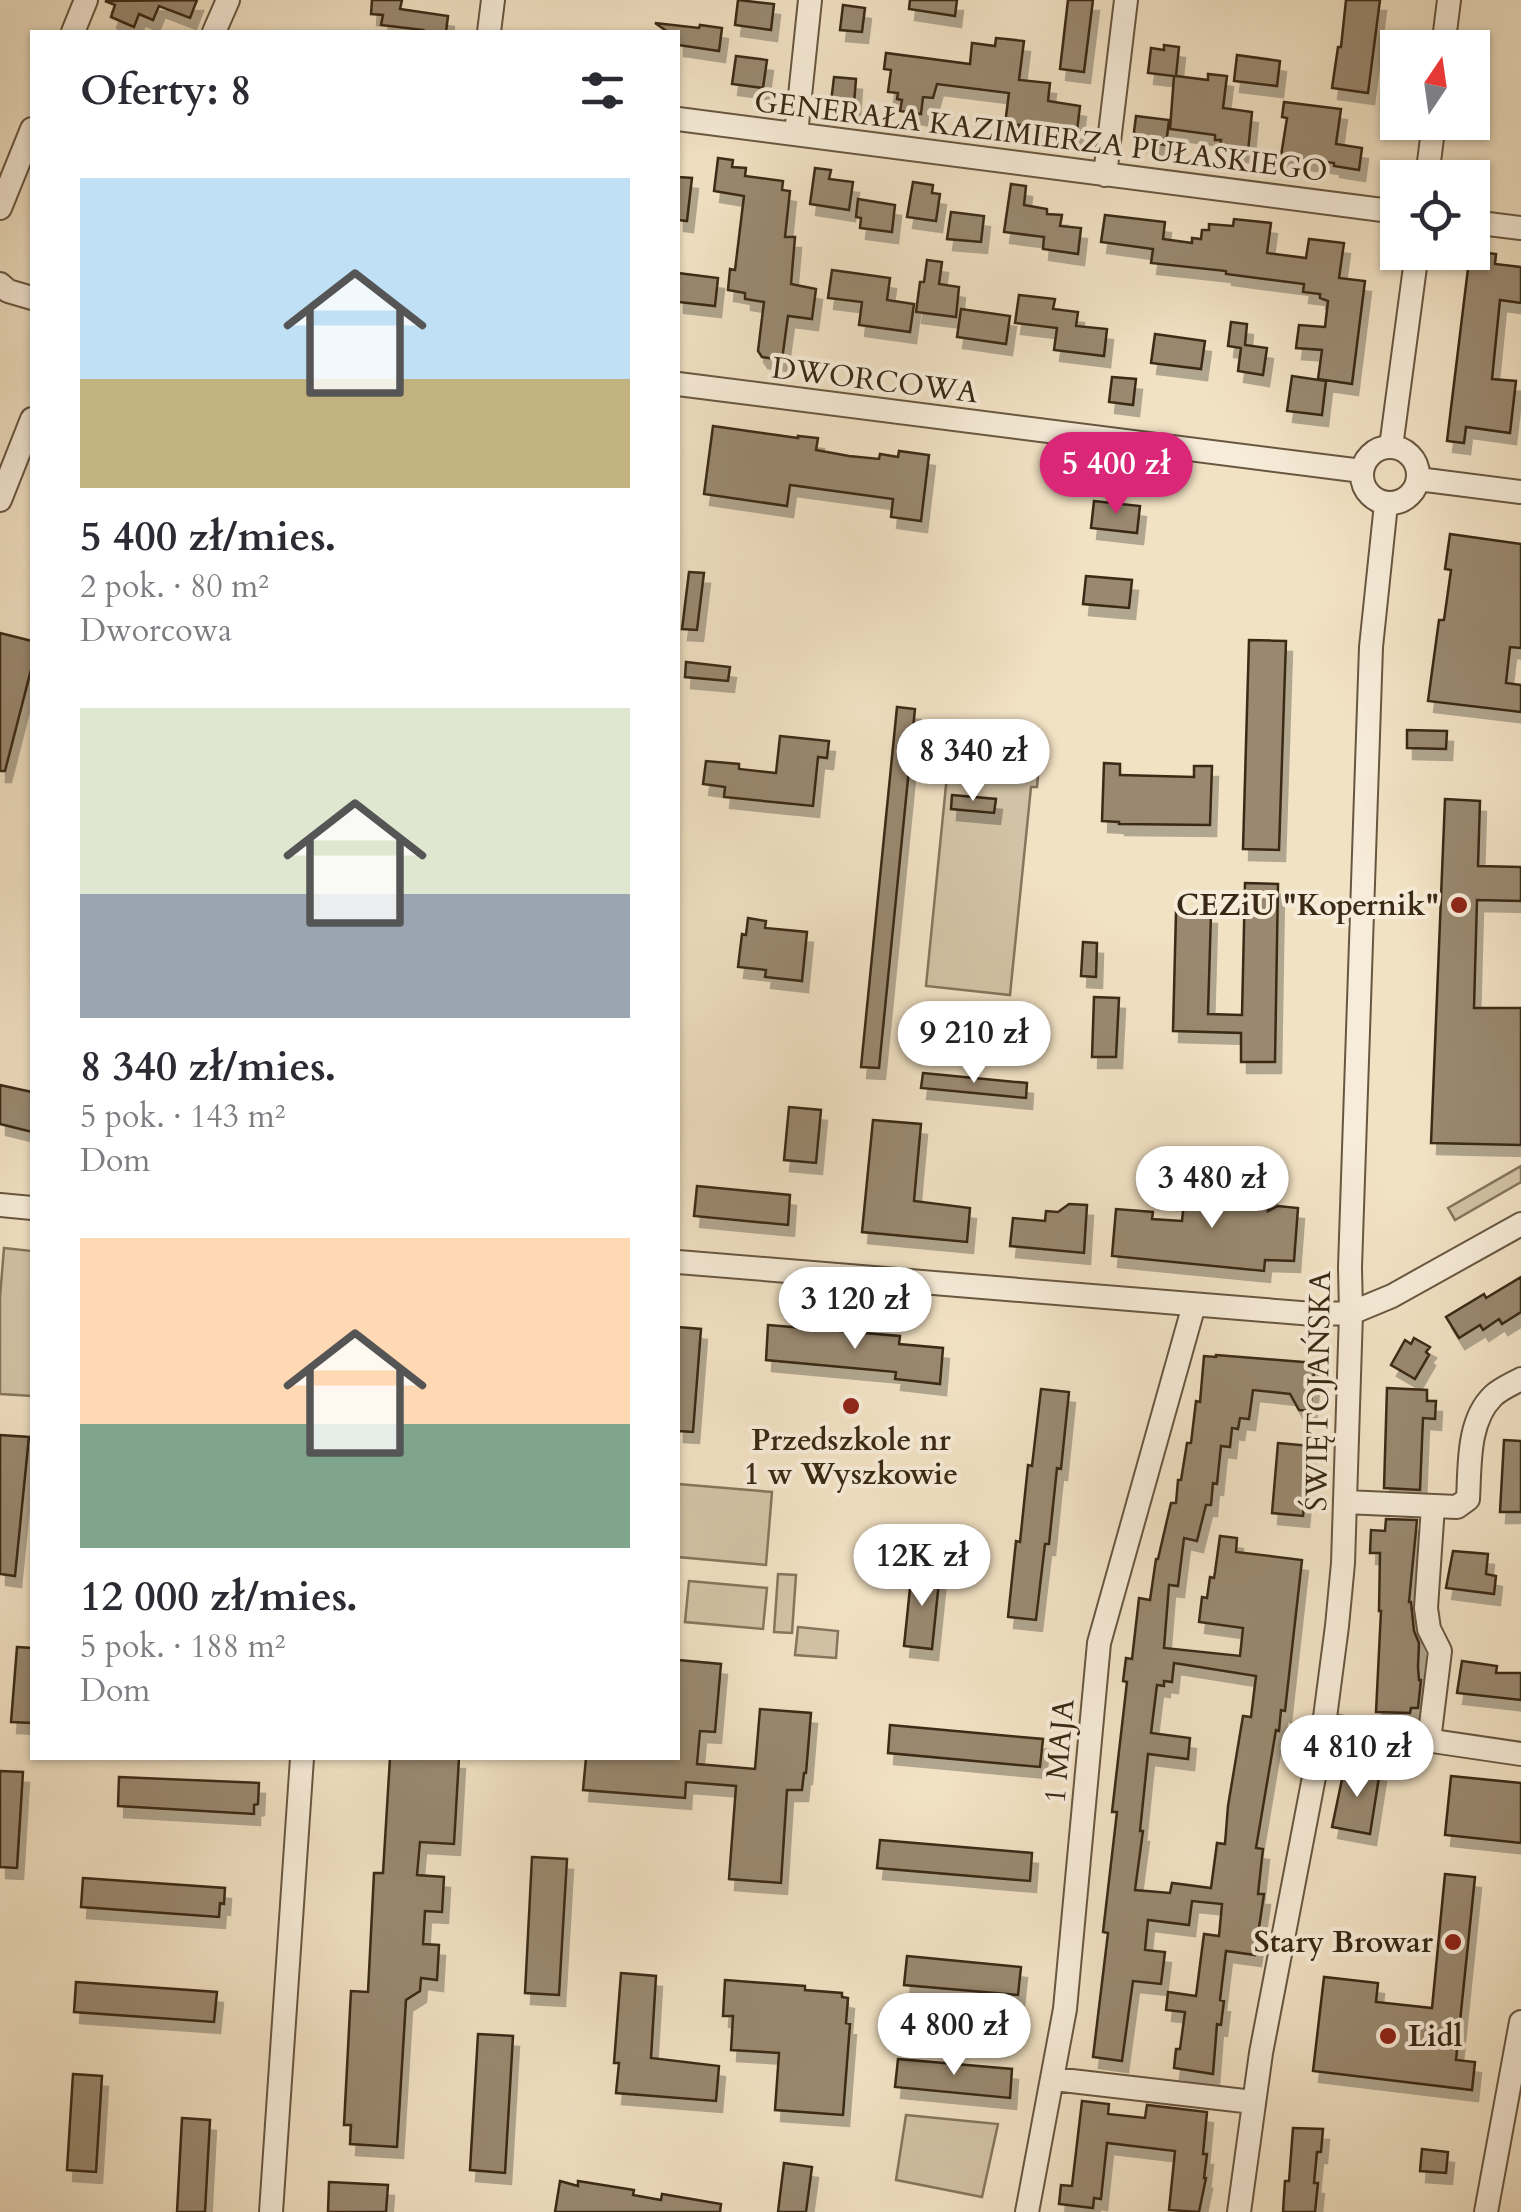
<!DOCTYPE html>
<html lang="pl">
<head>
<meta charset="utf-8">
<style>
	:root { --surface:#fff; --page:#f7f7f7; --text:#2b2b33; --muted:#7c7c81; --accent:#db2777 }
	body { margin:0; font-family:Cardo,serif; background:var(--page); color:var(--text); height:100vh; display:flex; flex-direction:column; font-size:38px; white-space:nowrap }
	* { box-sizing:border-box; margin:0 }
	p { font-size:32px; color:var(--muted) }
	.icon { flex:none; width:55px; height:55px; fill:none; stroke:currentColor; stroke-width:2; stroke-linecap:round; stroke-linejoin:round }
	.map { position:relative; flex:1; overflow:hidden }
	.side { position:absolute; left:30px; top:30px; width:650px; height:1730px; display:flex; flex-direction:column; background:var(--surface); border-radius:0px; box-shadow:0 2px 8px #0004 }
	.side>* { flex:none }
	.needle { width:65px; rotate:13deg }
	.controls { position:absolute; left:1380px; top:30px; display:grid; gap:20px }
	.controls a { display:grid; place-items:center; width:110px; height:110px; border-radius:0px; background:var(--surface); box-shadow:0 2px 8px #0004; font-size:50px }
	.price { position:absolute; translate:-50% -85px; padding:0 22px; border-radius:35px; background:#fff; color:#222; font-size:32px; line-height:65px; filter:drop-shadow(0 2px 5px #0008) }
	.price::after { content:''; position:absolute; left:50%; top:60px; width:30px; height:22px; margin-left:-15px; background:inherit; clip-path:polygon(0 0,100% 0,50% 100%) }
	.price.on { background:var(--accent); color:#fff }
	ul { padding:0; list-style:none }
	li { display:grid; align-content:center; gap:20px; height:530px; padding:0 50px }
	li span { display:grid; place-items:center; height:310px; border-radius:0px; color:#555 }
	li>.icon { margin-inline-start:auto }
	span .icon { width:180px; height:180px; fill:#fffc; stroke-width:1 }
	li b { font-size:42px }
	h2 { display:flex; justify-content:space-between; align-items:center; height:120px; padding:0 50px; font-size:42px }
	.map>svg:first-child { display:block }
	.green { fill:#d3c3a6; stroke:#86765d; stroke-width:2.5 }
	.building { fill:#9a8970; stroke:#3a2914; stroke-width:2.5; fill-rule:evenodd; filter:url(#shadow) }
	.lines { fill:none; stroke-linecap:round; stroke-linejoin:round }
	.minor-casing { stroke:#685740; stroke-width:26 }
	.minor { stroke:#f7ecd9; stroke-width:22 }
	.poi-dot { fill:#8f2418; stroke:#f7ecd9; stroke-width:4 }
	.labels { text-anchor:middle; stroke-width:8; stroke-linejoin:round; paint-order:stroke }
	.street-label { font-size:30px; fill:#3a2914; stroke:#f7ecd9 }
	.poi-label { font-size:30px; font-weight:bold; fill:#3a2914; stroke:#f7ecd9; text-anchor:end }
</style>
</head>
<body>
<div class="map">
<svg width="1521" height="2212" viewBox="0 0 1521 2212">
	<defs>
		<filter id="shadow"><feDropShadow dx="6" dy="11" stdDeviation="0" flood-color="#0004"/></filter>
	</defs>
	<rect width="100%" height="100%" fill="#f2e2c4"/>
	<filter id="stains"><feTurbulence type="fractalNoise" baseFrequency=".002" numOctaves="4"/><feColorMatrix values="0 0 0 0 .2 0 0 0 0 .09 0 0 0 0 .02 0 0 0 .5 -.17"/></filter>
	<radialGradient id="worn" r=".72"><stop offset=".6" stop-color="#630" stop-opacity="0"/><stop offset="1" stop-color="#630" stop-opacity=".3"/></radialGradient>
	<path class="green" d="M952 725 1042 734 1037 787H1031L1010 995 926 986Z
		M1521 1166V1182L1455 1220 1448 1208Z
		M4 1248 32 1251V1396L0 1394V1297Z
		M678 1484 772 1492 766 1565 678 1557Z
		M778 1574 796 1575 792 1633 774 1632Z
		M689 1581 767 1588 763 1629 685 1622Z
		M798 1627 838 1631 836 1658 795 1655Z
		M906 2115 998 2124 982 2197 896 2180Z"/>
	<path class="building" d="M197 0 190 18 159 6 153 20 139 14 134 27 111 17 115 5 105 1Z
		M372 0H402L400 9 448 16 446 32H422L423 30 381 25 383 15 371 14Z
		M738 0 774 4 771 30 735 25Z
		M910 0H957L955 16 909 9Z
		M1068 0H1093L1084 72 1060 69Z
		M1346 0H1380L1368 93 1332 88 1338 47H1341Z
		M843 5 865 8 862 32 840 30Z
		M655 23 699 28 700 25 722 28 719 51 678 45V32H668Z
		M996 38 1024 41 1019 80 1050 83 1048 101 1080 106 1076 139 1019 131 1020 125 1005 124 1009 93 937 84 933 98 923 97 921 114 900 111 902 100 897 99 898 93 888 92 891 70 884 69 886 53 970 64 972 43 995 46Z
		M1164 45 1179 47 1176 76 1208 80V74L1227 76 1223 108 1252 112 1248 152 1220 148 1221 140H1215V135L1170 129 1174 76 1148 73 1151 48 1164 50Z
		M1237 55 1280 61 1277 86 1234 81Z
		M736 56 767 60 763 88 732 84Z
		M834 77 856 79 854 104 831 102Z
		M1284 102 1341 109 1336 144 1362 148 1359 170 1334 166V163L1281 156 1287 118 1282 117Z
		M1136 116 1169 120 1166 145 1133 140Z
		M718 158 733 160 732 167 746 168 745 176 783 181 782 190 790 191 785 237H795L791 284 816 289 812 319 788 316 782 360 762 357 758 351 764 302 745 299V293L728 290 730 269 735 270 744 196 714 191Z
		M815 168 831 170 829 179 853 182 849 210 810 204Z
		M678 177 692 178 687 221 678 220Z
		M913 182 933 185 932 193 940 194 936 221 907 217Z
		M1011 184 1026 186 1024 205 1047 209V214L1062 215 1060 226 1081 228 1078 254 1043 249 1044 237 1004 232Z
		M858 199 895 205 892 232 860 228 861 218 856 217Z
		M951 212 984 216 981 242 947 239Z
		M1105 215 1165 222 1163 239 1192 243V238L1201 239 1202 230H1209V224L1233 226 1234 219 1271 223 1267 253 1306 258 1309 239 1344 243 1339 278 1365 281 1352 384 1318 379 1322 350 1296 348 1299 325 1325 327 1328 301 1320 298V294L1303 292 1304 284 1226 274V271L1151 263 1153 249 1101 242Z
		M1472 251 1496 254 1495 264 1521 267V303L1500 300 1492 379 1516 381 1510 433 1466 427 1464 443 1447 441 1470 252Z
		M927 260 942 262 939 284 959 287 956 317 916 312 920 282H924Z
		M832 270 890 278 887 300 914 304 910 332 859 325 862 302 828 298Z
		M678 273 718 278 715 306 678 302Z
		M1019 295 1055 299 1053 309 1078 312 1076 326 1107 329 1104 356 1054 350 1057 328 1015 323Z
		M961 309 1010 316 1006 344 957 337Z
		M1231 322 1247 324 1245 345 1267 348 1263 375 1238 371 1241 348 1228 346Z
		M1155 334 1205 341 1201 369 1151 363Z
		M1292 376 1326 381 1322 415 1287 411Z
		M1112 377 1136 379 1133 405 1109 402Z
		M713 426 798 438V436L818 438 816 450 849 456 879 459 880 454 898 457 899 451 929 455 921 521 891 517 893 499 790 485 787 506 704 494Z
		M1094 501 1140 506 1137 533 1091 528Z
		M1450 534 1521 544V648L1510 647 1506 683 1521 685V712L1428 701 1439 620H1444L1451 570 1445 569Z
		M689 572 704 573 697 630 682 629Z
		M1086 576 1132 580 1129 608 1083 604Z
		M0 633 32 641V666L5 771H0Z
		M1249 640 1286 641 1279 850 1243 849Z
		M686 662 730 667 728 681 685 677Z
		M897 707 915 709 879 1068 861 1067Z
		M1407 730 1447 731 1446 749 1407 748Z
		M780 736 829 741 827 758 818 757 813 806 724 797 725 787 703 784 706 761 739 764V769L776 773Z
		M1104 763 1120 764V775L1194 777V766H1212L1210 825 1119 824V822L1102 821Z
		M952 795 996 799 994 813 951 809Z
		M1445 799 1480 801 1478 866 1521 867V901L1477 900 1474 1008H1521V1145L1431 1143Z
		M1245 883 1278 884 1275 1062H1241V1033L1173 1031 1176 912 1211 913 1208 1014 1242 1015Z
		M748 918 766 921 765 928 807 932 802 981 765 977 766 970 738 967 742 934 746 935Z
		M1083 942 1097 943 1096 977 1081 976Z
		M1094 997 1119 998 1116 1057H1092Z
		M923 1073 1027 1083 1026 1098 921 1088Z
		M0 1085 32 1092V1132L0 1124Z
		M789 1107 821 1110 816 1163 784 1160Z
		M873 1120 921 1124 914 1201 970 1208 967 1242 862 1232Z
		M1186 1183 1271 1193 1268 1211 1278 1206 1298 1208 1294 1261 1265 1260 1264 1271 1112 1256 1116 1209 1153 1212 1152 1219 1182 1221Z
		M697 1186 790 1195 788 1225 694 1216Z
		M1069 1204 1087 1205 1084 1253 1010 1246 1013 1218 1045 1221 1046 1211 1058 1212Z
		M1521 1277V1312L1502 1324 1499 1319 1483 1330 1480 1325 1459 1338 1446 1317 1484 1294 1486 1298Z
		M768 1325 900 1336 899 1344 943 1348 940 1384 895 1379 896 1372 766 1360Z
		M678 1327 701 1329 693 1432 678 1431Z
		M1414 1338 1430 1347 1426 1352 1429 1355 1415 1379 1391 1365 1405 1340 1411 1344Z
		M1216 1355 1315 1363 1310 1411 1299 1410 1290 1394 1253 1390 1249 1419 1240 1418 1238 1429 1232 1428 1230 1447 1221 1446 1217 1484 1213 1483 1211 1505H1206L1197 1541 1184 1538 1178 1586 1169 1585 1164 1648 1240 1656 1243 1628 1199 1622 1202 1597 1207 1598 1210 1577 1214 1578 1215 1572 1220 1536 1237 1538 1236 1552 1302 1560 1285 1711 1281 1710 1279 1731 1276 1730 1256 1848 1263 1849 1258 1894H1264L1255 1955 1226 1951 1220 2000 1224 2001 1221 2025 1217 2024 1213 2074 1174 2068 1176 2049H1180L1185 2012 1166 2010 1168 1992 1196 1996 1204 1934 1219 1936 1222 1904 1192 1901 1189 1925 1148 1920 1145 1950 1165 1952 1161 1984 1133 1981 1122 2061 1093 2057 1108 1933 1103 1932 1117 1812H1112L1127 1682 1123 1681 1126 1658 1132 1659 1139 1598 1150 1600 1156 1559H1158L1171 1503H1176L1178 1480H1181L1187 1443H1191L1196 1401 1200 1402 1204 1356 1216 1357ZM1174 1663 1256 1676 1251 1717 1243 1716 1228 1806 1225 1844 1217 1843 1211 1888 1172 1883 1170 1893 1135 1890 1143 1831H1140L1148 1754 1188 1759 1190 1738 1151 1733 1157 1685 1164 1686V1681L1172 1682Z
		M1387 1388 1427 1390V1401H1436L1435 1419 1423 1418 1420 1490 1384 1488Z
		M1041 1389 1069 1392 1061 1469 1057 1468 1049 1544H1045L1036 1620 1008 1617 1016 1541 1020 1542 1028 1465 1032 1466Z
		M0 1435 29 1437 15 1576 0 1574Z
		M1504 1440 1521 1441V1512H1500Z
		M1278 1443 1310 1446 1303 1516 1272 1513Z
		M1386 1519 1417 1520 1409 1602H1411L1414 1631 1419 1643 1418 1667 1419 1680H1421L1418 1708H1411L1410 1713 1376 1712 1381 1611H1379L1380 1553H1370L1371 1530 1385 1531Z
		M1453 1551 1488 1554 1486 1574 1496 1576 1494 1594 1446 1588Z
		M912 1569 940 1572 932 1649 904 1646Z
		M17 1647 32 1648V1723L11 1722Z
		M678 1660 721 1664 715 1732 700 1731 697 1764 755 1769 760 1709 811 1713 806 1773H804L802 1790H787L781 1883 729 1879 736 1786 686 1782 685 1798 583 1790 586 1758H678Z
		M1462 1661 1497 1666 1496 1673H1521V1700L1457 1693Z
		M890 1725 1043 1739 1040 1767 888 1753Z
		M390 1758H459L454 1844 420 1842 417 1875 444 1877 442 1912 425 1911 423 1944 439 1945 437 1980 421 1978 420 1991 406 2000 397 2147 350 2144 351 2125H344L351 1991 368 1992 374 1873H383Z
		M1345 1765 1380 1771 1370 1834 1332 1827Z
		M0 1771 23 1772 17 1868 0 1867Z
		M1451 1776 1521 1783V1843L1445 1835Z
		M119 1777 259 1783 258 1804 254 1805V1814L118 1806Z
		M880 1840 1032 1853 1030 1881 877 1868Z
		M532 1857 567 1859 559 1995 525 1993Z
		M1445 1874 1475 1877 1456 2060 1475 2062 1472 2090 1313 2071 1324 1977 1378 1983 1376 2002 1432 2008Z
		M83 1878 225 1888 224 1904 220 1903 219 1917 81 1907Z
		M907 1956 1021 1967 1018 1995 904 1985Z
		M621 1973 656 1976 651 2058 719 2066 716 2101 616 2093 619 2063H614Z
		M725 1980 805 1986V1990L842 1993V1997L848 1998 846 2023 850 2024 843 2115 775 2110 779 2053 731 2050 733 2016H723Z
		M76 1982 217 1992 214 2022 74 2012Z
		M478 2034 513 2036 505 2173 470 2170Z
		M898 2059 1012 2069 1010 2098 895 2087Z
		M73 2074 102 2076 96 2172 67 2170Z
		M1082 2101 1109 2104 1108 2114 1145 2118 1147 2105 1207 2112 1203 2154H1207L1204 2178H1206L1199 2212 1169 2210 1175 2151 1107 2143 1101 2199 1094 2198 1093 2208 1059 2204 1061 2185 1072 2186Z
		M182 2118 210 2120 205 2212H177Z
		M1293 2128 1323 2129 1321 2152H1317L1314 2183H1318L1315 2212H1283L1285 2181H1289Z
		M1422 2149 1448 2152 1446 2173 1420 2171Z
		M784 2163 812 2167 806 2212H778Z
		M560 2181 578 2186V2181L634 2190 633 2195 661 2200 662 2194 721 2204 720 2212H555Z
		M329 2182 388 2185 386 2212H328Z"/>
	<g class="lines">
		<defs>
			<path id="minor" d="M73 32 86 0
				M214 32 228 0
				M489 32 493 0
				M1443 48 1449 0
				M678 119 1398 212
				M796 134 810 0
				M1105 175 1126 0
				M1427 178 1434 122
				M0 208 32 129
				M1472 222 1521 228
				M0 284 8 291 32 298
				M678 384 1362 471
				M1362 475a28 28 0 1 1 56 0a28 28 0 1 1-56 0Z
				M1391 447 1417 252
				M1418 479 1521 492
				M0 500 32 419
				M0 1205 32 1208
				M678 1262 1313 1314 1351 1313 1392 1296 1521 1224
				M1345 1502 1457 1507 1468 1499C1470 1467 1467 1421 1493 1396 1500 1389 1512 1384 1521 1379
				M1324 1725 1521 1754
				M1429 1741 1440 1651 1429 1629 1426 1608 1433 1506
				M1054 2079 1253 2102
				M271 2212 302 1758
				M1027 2212 1065 2009 1099 1643 1194 1305
				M1239 2212 1261 2053 1324 1725 1337 1626 1343 1563 1351 1313 1350 1267 1371 647 1386 504
				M1486 2212 1521 2022"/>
		</defs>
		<use href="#minor" class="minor-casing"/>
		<use href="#minor" class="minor"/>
	</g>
	<g class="poi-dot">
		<circle cx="1459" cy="905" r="10"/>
		<circle cx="851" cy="1406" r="10"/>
		<circle cx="1453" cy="1942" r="10"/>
		<circle cx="1388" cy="2036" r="10"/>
	</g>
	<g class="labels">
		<g class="street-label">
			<text transform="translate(1041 136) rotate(7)" y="10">GENERAŁA KAZIMIERZA PUŁASKIEGO</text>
			<text transform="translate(875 380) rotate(7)" y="10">DWORCOWA</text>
			<text transform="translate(1318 1391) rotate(-89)" y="10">ŚWIĘTOJAŃSKA</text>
			<text transform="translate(1059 1751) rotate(-85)" y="10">1 MAJA</text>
		</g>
		<g class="poi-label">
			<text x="1439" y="915">CEZiU "Kopernik"</text>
			<text x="851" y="1450" text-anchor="middle">Przedszkole nr<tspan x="851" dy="34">1 w Wyszkowie</tspan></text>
			<text x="1433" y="1952">Stary Browar</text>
			<text x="1408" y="2046" text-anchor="start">Lidl</text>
		</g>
	</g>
	<rect width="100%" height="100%" filter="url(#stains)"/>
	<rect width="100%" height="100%" fill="url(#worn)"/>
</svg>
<div class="controls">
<a><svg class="needle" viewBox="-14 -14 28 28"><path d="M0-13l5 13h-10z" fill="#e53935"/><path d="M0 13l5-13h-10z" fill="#7c7c81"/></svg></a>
<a><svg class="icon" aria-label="locate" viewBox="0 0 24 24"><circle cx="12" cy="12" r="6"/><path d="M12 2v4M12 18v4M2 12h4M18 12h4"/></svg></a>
</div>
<b class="price on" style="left:1116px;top:517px">5 400 zł</b>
<b class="price" style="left:973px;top:804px">8 340 zł</b>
<b class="price" style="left:974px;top:1086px">9 210 zł</b>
<b class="price" style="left:1212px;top:1231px">3 480 zł</b>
<b class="price" style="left:855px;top:1352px">3 120 zł</b>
<b class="price" style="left:922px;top:1609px">12K zł</b>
<b class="price" style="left:1357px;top:1800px">4 810 zł</b>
<b class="price" style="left:954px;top:2078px">4 800 zł</b>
<section class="side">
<h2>Oferty: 8<svg class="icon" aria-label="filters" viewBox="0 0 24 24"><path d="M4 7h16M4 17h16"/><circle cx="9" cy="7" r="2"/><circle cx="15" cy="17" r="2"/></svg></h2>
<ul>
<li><span style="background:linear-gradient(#bfe0f5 65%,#c2b280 0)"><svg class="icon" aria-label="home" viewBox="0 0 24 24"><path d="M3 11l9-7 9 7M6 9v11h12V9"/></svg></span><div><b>5 400 zł/mies.</b><p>2 pok. · 80 m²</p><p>Dworcowa</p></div></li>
<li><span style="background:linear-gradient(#dfe7d0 60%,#9aa5b1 0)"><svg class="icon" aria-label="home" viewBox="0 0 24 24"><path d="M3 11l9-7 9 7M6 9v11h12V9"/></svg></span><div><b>8 340 zł/mies.</b><p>5 pok. · 143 m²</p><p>Dom</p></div></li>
<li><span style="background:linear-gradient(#ffd9b3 60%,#7fa58c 0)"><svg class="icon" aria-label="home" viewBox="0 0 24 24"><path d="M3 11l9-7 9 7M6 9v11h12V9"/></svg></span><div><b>12 000 zł/mies.</b><p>5 pok. · 188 m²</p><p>Dom</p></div></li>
</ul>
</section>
</div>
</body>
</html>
